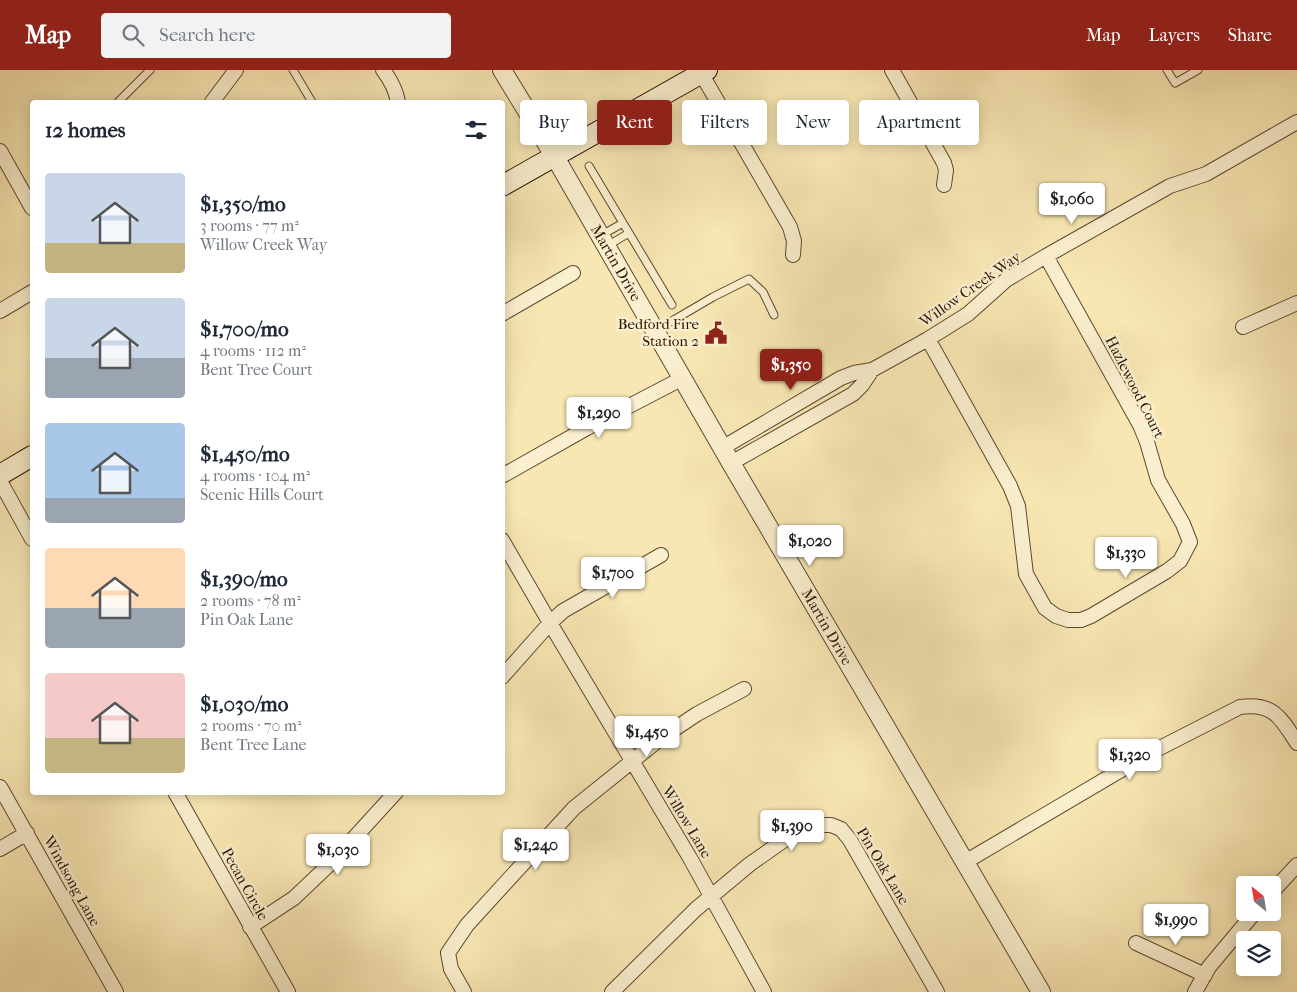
<!DOCTYPE html>
<html lang="en">
<head>
<meta charset="utf-8">
<style>
	:root { --surface:#fff; --page:#f2f2f3; --text:#1f2937; --muted:#747a83; --accent:#8f2418 }
	body { margin:0; font-family:"IM FELL French Canon",serif; background:var(--page); color:var(--text); height:100vh; display:flex; flex-direction:column; font-size:19px; white-space:nowrap }
	* { box-sizing:border-box; margin:0 }
	p { font-size:16px; color:var(--muted) }
	.icon { flex:none; width:28px; height:28px; fill:none; stroke:currentColor; stroke-width:2; stroke-linecap:round; stroke-linejoin:round }
	.map { position:relative; flex:1; overflow:hidden }
	.sheet { position:absolute; left:30px; top:30px; width:475px; height:695px; display:flex; flex-direction:column; background:var(--surface); border-radius:5px; box-shadow:0 2px 12px #0003 }
	.sheet>* { flex:none }
	.guide { position:absolute; left:520px; top:30px; width:475px; height:45px; display:flex; gap:10px }
	.needle { width:32px; rotate:330deg }
	.buttons { position:absolute; left:1236px; top:806px; display:grid; gap:10px }
	.buttons a { display:grid; place-items:center; width:45px; height:45px; border-radius:5px; background:var(--surface); box-shadow:0 2px 12px #0003; font-size:25px }
	.price { position:absolute; translate:-50% -42px; padding:0 11px; border-radius:5px; background:#fff; color:#222; font-size:16px; line-height:32px; filter:drop-shadow(0 1px 2px #0008) }
	.price::after { content:''; position:absolute; left:50%; top:30px; width:15px; height:11px; margin-left:-8px; background:inherit; clip-path:polygon(0 0,100% 0,50% 100%) }
	.price.current { background:var(--accent); color:#fff }
	ul { padding:0; list-style:none }
	li { display:flex; align-items:center; gap:15px; height:125px; padding:0 15px }
	li span { display:grid; place-items:center; flex:none; width:140px; height:100px; border-radius:5px; color:#555 }
	li>.icon { margin-inline-start:auto }
	span .icon { width:60px; height:60px; fill:#fffc; stroke-width:1 }
	li b { font-size:21px }
	h2 { display:flex; justify-content:space-between; align-items:center; height:60px; padding:0 15px; font-size:21px }
	.tag { padding:0 18px; border-radius:5px; background:var(--surface); box-shadow:0 2px 12px #0003; font-size:18px; line-height:45px }
	.tag.current { background:var(--accent); color:#fff }
	header { display:flex; align-items:center; gap:30px; box-sizing:border-box; height:70px; padding:0 25px; background:var(--accent); color:#fff }
	header strong { font-size:24px }
	nav { display:flex; gap:28px; margin-inline-start:auto; font-size:18px }
	.search { width:350px; height:45px; background:var(--page); display:flex; align-items:center; gap:12px; box-sizing:border-box; padding:0 18px; border-radius:5px; color:var(--muted); font-size:19px }
	.map>svg:first-child { display:block }
	.lines { fill:none; stroke-linecap:round; stroke-linejoin:round }
	.service-casing { stroke:#5e4830; stroke-width:9 }
	.minor-casing { stroke:#5e4830; stroke-width:16 }
	.tertiary-casing { stroke:#5e4830; stroke-width:20 }
	.secondary-casing { stroke:#2b1304; stroke-width:22 }
	.service { stroke:#faefce; stroke-width:7 }
	.minor { stroke:#faefce; stroke-width:14 }
	.tertiary { stroke:#faefce; stroke-width:18 }
	.secondary { stroke:#faefce; stroke-width:20 }
	.labels { text-anchor:middle; stroke-width:5; stroke-linejoin:round; paint-order:stroke }
	.street-label { font-size:15px; fill:#2b1304; stroke:#faefce }
	.poi-label { font-size:15px; fill:#2b1304; stroke:#faefce; text-anchor:end }
</style>
</head>
<body>
<header>
<strong>Map</strong>
<div class="search"><svg class="icon" aria-label="search" viewBox="0 0 24 24"><circle cx="10" cy="10" r="6"/><path d="M15 15l6 6"/></svg>Search here</div>
<nav><a>Map</a><a>Layers</a><a>Share</a></nav>
</header>
<div class="map">
<svg width="1297" height="922" viewBox="0 0 1297 922">
	<rect width="100%" height="100%" fill="#f8e7b3"/>
	<filter id="stains"><feTurbulence type="fractalNoise" baseFrequency=".004" numOctaves="4"/><feColorMatrix values="0 0 0 0 .2 0 0 0 0 .09 0 0 0 0 .02 0 0 0 .5 -.17"/></filter>
	<radialGradient id="worn" r=".72"><stop offset=".6" stop-color="#630" stop-opacity="0"/><stop offset="1" stop-color="#630" stop-opacity=".3"/></radialGradient>
	<g class="lines">
		<defs>
			<path id="service" d="M293 0 312 32
				M1167 0 1175 13 1198 0
				M118 32 150 0
				M589 96 672 235
				M600 166 623 153
				M607 176 629 163
				M655 261 713 227 749 209 763 222 774 245"/>
			<path id="minor" d="M383 0C390 9 396 21 398 32
				M892 0 944 93 946 100 944 115
				M701 3 790 157 794 171 793 185
				M212 32 236 0
				M0 81 32 138
				M0 241 32 222
				M502 244 573 203
				M1243 257 1297 233
				M928 269 1010 416 1018 436 1026 504 1045 538 1056 546 1068 550H1081L1091 546 1167 501 1180 491 1190 472 1183 454 1158 410 1147 372 1140 355 1046 186
				M722 378 841 308 854 303 872 300 928 269 968 244 1006 210 1046 186 1170 116 1206 104 1297 52
				M731 393 853 324 862 315 872 300
				M502 406 587 358 683 308
				M0 411 32 469
				M502 470 550 553 690 788 764 922
				M502 607 550 553 563 541 661 485
				M0 717 116 922
				M175 722 288 922
				M0 779 27 763
				M965 792 1150 683 1240 637C1273 632 1281 648 1297 673
				M1272 822 1297 795
				M250 857 294 828 334 790 396 722
				M1136 873 1205 905
				M464 922 451 899 448 883 467 855 574 738 661 668 697 644 744 619
				M612 922 696 839 750 794 790 766 811 755H831L841 759 850 770 937 922
				M1195 922 1209 897 1255 842"/>
			<path id="tertiary" d="M502 0 555 87 731 393 1041 922"/>
			<path id="secondary" d="M502 116 707 0
				M0 405 32 386"/>
		</defs>
		<use href="#service" class="service-casing"/>
		<use href="#minor" class="minor-casing"/>
		<use href="#tertiary" class="tertiary-casing"/>
		<use href="#secondary" class="secondary-casing"/>
		<use href="#service" class="service"/>
		<use href="#minor" class="minor"/>
		<use href="#tertiary" class="tertiary"/>
		<use href="#secondary" class="secondary"/>
	</g>
	<defs>
		<symbol id="civic-bare" viewBox="-9 -9 18 18"><path d="M-.6-6.5H3V-4.5H.6V-3L4-1V1h2V6H-6V1h2V-1L-.6-3ZM-1.2 2.5V6h2.4V2.5Z" fill="#8f2418" stroke="#faefce" stroke-width="2.5" paint-order="stroke"/></symbol>
	</defs>
	<g fill-rule="evenodd">
		<use href="#civic-bare" x="700" y="247" width="32" height="32"/>
	</g>
	<g class="labels">
		<g class="street-label">
			<text transform="translate(616 193) rotate(60)" y="5">Martin Drive</text>
			<text transform="translate(970 219) rotate(-35)" y="5">Willow Creek Way</text>
			<text transform="translate(1135 317) rotate(63)" y="5">Hazlewood Court</text>
			<text transform="translate(827 557) rotate(60)" y="5">Martin Drive</text>
			<text transform="translate(687 752) rotate(59)" y="5">Willow Lane</text>
			<text transform="translate(883 796) rotate(59)" y="5">Pin Oak Lane</text>
			<text transform="translate(72 811) rotate(61)" y="5">Windsong Lane</text>
			<text transform="translate(245 814) rotate(61)" y="5">Pecan Circle</text>
		</g>
		<g class="poi-label">
			<text x="699" y="259">Bedford Fire<tspan x="699" dy="17">Station 2</tspan></text>
		</g>
	</g>
	<rect width="100%" height="100%" filter="url(#stains)"/>
	<rect width="100%" height="100%" fill="url(#worn)"/>
</svg>
<div class="buttons">
<a><svg class="needle" viewBox="-14 -14 28 28"><path d="M0-13l5 13h-10z" fill="#e53935"/><path d="M0 13l5-13h-10z" fill="#747a83"/></svg></a>
<a><svg class="icon" aria-label="layers" viewBox="0 0 24 24"><path d="M12 4l9 5-9 5-9-5zM3 14l9 5 9-5"/></svg></a>
</div>
<b class="price" style="left:1072px;top:155px">$1,060</b>
<b class="price current" style="left:791px;top:321px">$1,350</b>
<b class="price" style="left:599px;top:369px">$1,290</b>
<b class="price" style="left:810px;top:497px">$1,020</b>
<b class="price" style="left:1126px;top:509px">$1,330</b>
<b class="price" style="left:613px;top:529px">$1,700</b>
<b class="price" style="left:647px;top:688px">$1,450</b>
<b class="price" style="left:1130px;top:711px">$1,320</b>
<b class="price" style="left:792px;top:782px">$1,390</b>
<b class="price" style="left:536px;top:801px">$1,240</b>
<b class="price" style="left:338px;top:806px">$1,030</b>
<b class="price" style="left:1176px;top:876px">$1,990</b>
<div class="guide">
<a class="tag">Buy</a>
<a class="tag current">Rent</a>
<a class="tag">Filters</a>
<a class="tag">New</a>
<a class="tag">Apartment</a>
</div>
<section class="sheet">
<h2>12 homes<svg class="icon" aria-label="filters" viewBox="0 0 24 24"><path d="M4 7h16M4 17h16"/><circle cx="9" cy="7" r="2"/><circle cx="15" cy="17" r="2"/></svg></h2>
<ul>
<li><span style="background:linear-gradient(#c9d6e8 70%,#c2b280 0)"><svg class="icon" aria-label="home" viewBox="0 0 24 24"><path d="M3 11l9-7 9 7M6 9v11h12V9"/></svg></span><div><b>$1,350/mo</b><p>3 rooms · 77 m²</p><p>Willow Creek Way</p></div></li>
<li><span style="background:linear-gradient(#c9d6e8 60%,#9aa5b1 0)"><svg class="icon" aria-label="home" viewBox="0 0 24 24"><path d="M3 11l9-7 9 7M6 9v11h12V9"/></svg></span><div><b>$1,700/mo</b><p>4 rooms · 112 m²</p><p>Bent Tree Court</p></div></li>
<li><span style="background:linear-gradient(#a9c7e8 75%,#9aa5b1 0)"><svg class="icon" aria-label="home" viewBox="0 0 24 24"><path d="M3 11l9-7 9 7M6 9v11h12V9"/></svg></span><div><b>$1,450/mo</b><p>4 rooms · 104 m²</p><p>Scenic Hills Court</p></div></li>
<li><span style="background:linear-gradient(#ffd9b3 60%,#9aa5b1 0)"><svg class="icon" aria-label="home" viewBox="0 0 24 24"><path d="M3 11l9-7 9 7M6 9v11h12V9"/></svg></span><div><b>$1,390/mo</b><p>2 rooms · 78 m²</p><p>Pin Oak Lane</p></div></li>
<li><span style="background:linear-gradient(#f6c9c9 65%,#c2b280 0)"><svg class="icon" aria-label="home" viewBox="0 0 24 24"><path d="M3 11l9-7 9 7M6 9v11h12V9"/></svg></span><div><b>$1,030/mo</b><p>2 rooms · 70 m²</p><p>Bent Tree Lane</p></div></li>
</ul>
</section>
</div>
</body>
</html>
